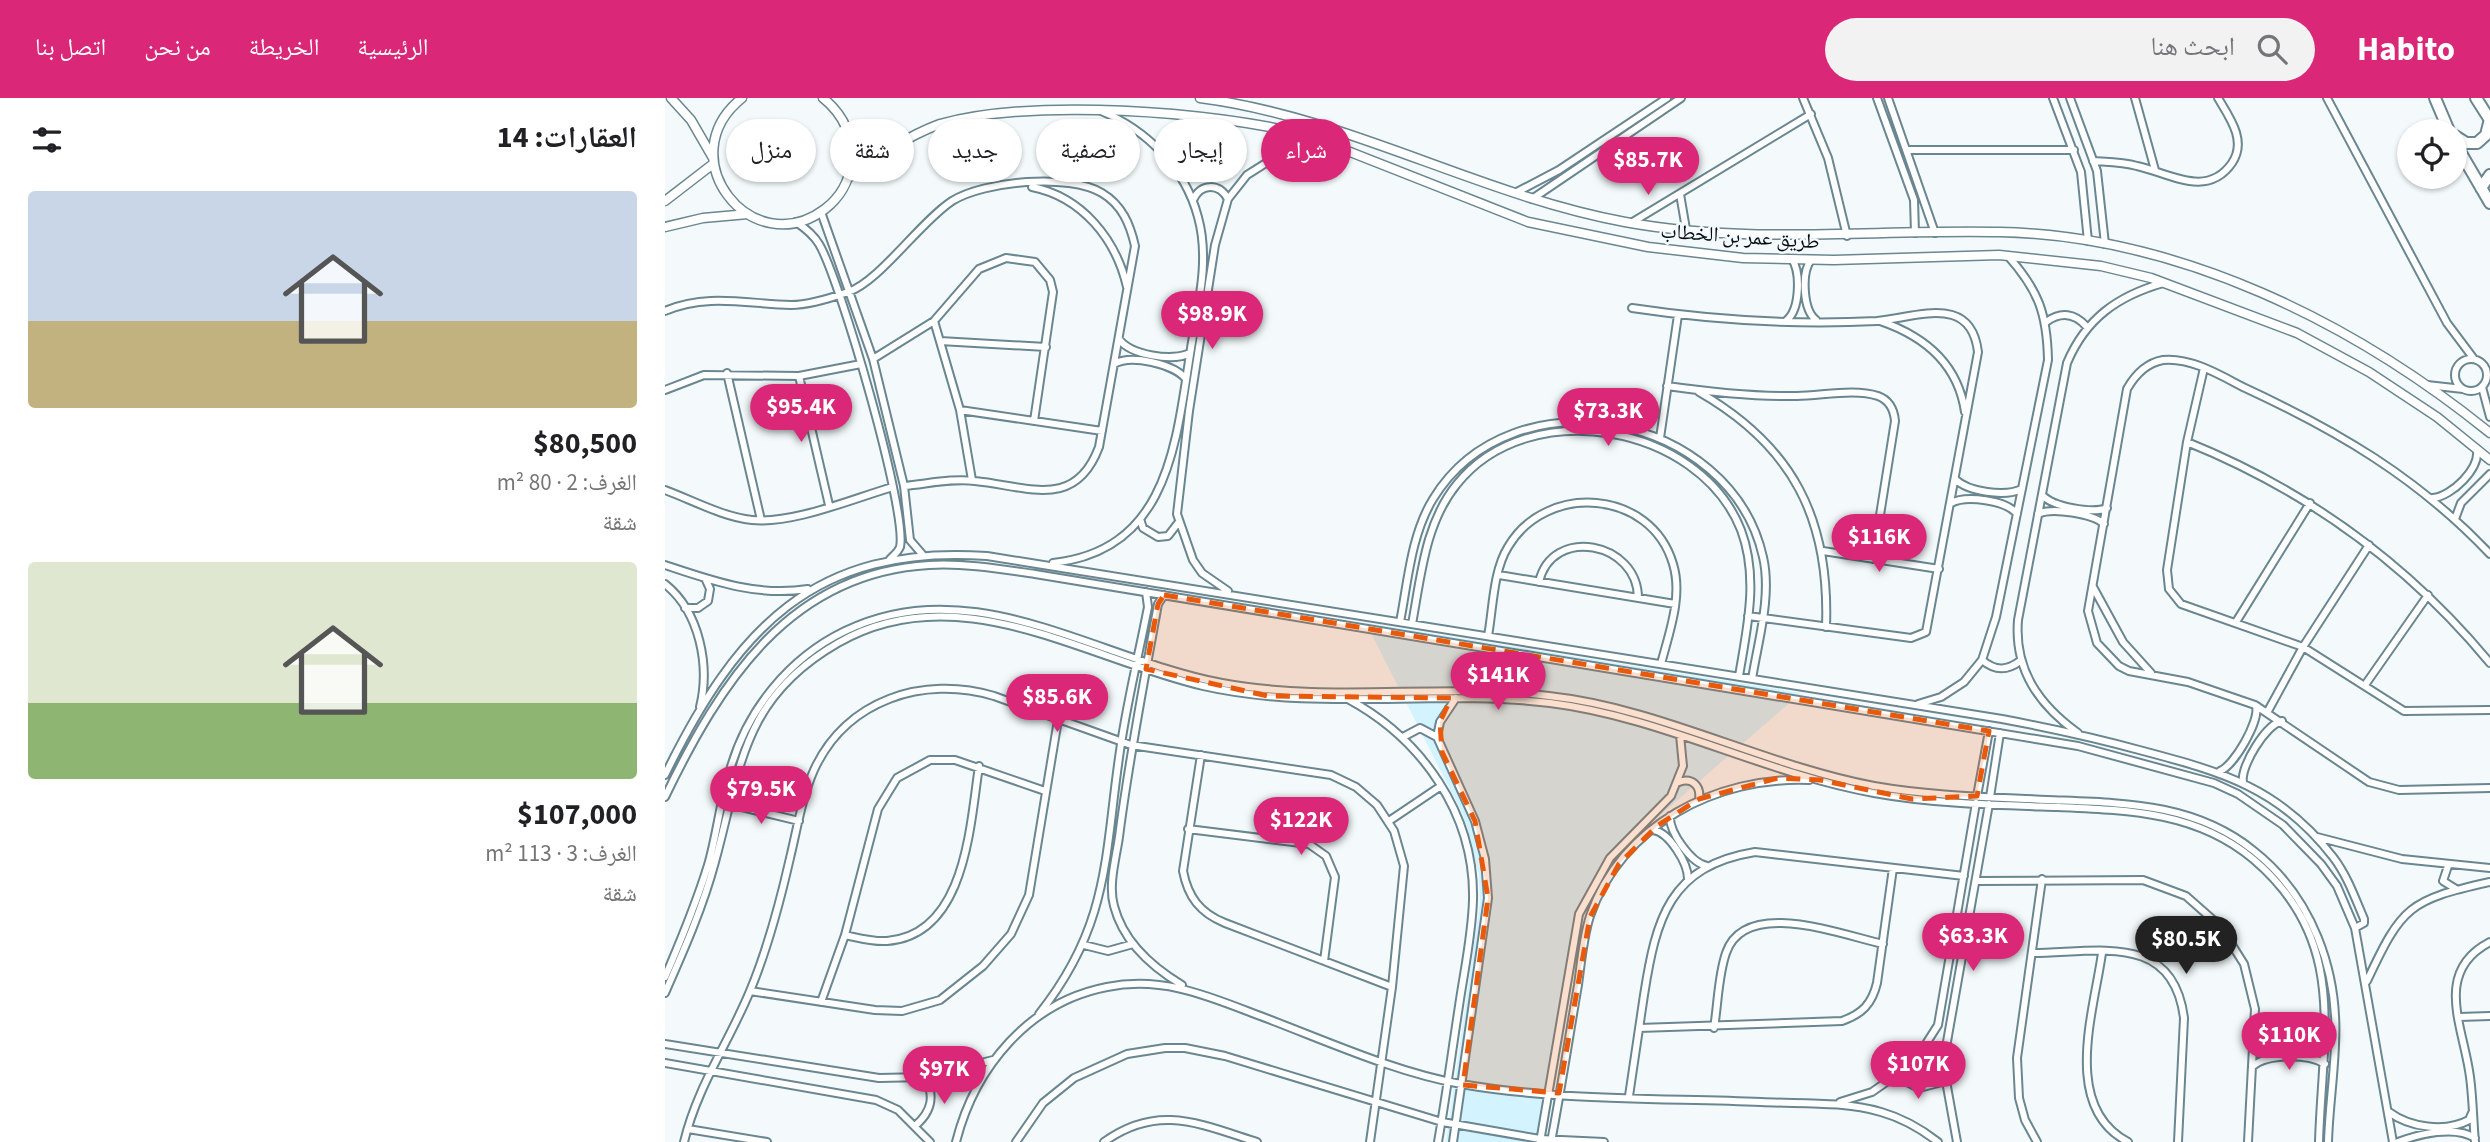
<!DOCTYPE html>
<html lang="ar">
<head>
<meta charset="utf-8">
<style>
	:root { --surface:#fff; --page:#f2f2f2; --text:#202124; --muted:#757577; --accent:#db2777 }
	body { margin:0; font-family:"Source Sans 3","Noto Naskh Arabic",sans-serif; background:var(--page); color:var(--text); direction:rtl; height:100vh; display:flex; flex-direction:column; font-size:26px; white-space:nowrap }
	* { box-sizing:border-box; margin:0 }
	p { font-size:23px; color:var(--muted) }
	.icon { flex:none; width:38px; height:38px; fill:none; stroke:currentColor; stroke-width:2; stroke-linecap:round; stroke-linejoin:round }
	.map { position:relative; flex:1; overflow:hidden; direction:ltr }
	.sheet { display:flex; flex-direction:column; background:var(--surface); width:665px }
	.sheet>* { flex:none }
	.banner { position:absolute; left:21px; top:21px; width:665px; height:63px; direction:rtl; display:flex; gap:14px }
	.tools { position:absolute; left:1732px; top:21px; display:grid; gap:14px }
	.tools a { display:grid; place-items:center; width:70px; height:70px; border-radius:50%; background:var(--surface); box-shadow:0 2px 5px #0004; font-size:35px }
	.price { position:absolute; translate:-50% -60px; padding:0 16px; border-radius:24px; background:var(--accent); color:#fff; font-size:23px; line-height:46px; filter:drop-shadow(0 2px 4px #0008) }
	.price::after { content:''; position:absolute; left:50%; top:42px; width:21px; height:16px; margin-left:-10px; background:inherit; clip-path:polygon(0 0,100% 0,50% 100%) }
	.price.selected { background:#222; color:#fff }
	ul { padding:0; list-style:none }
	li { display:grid; align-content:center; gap:14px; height:371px; padding:0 28px }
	li span { display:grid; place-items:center; height:217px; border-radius:7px; color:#555 }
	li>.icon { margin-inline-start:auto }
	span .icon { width:126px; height:126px; fill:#fffc; stroke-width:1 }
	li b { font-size:30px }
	h2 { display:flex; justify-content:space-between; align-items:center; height:84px; padding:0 28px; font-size:30px }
	.pill { padding:0 24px; border-radius:32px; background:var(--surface); box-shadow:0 2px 5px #0004; font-size:24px; line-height:63px }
	.pill.selected { background:var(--accent); color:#fff }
	header { display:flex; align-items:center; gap:42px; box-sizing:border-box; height:98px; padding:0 35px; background:var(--accent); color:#fff }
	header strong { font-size:33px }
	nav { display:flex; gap:38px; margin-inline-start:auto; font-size:24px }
	.search { width:490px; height:63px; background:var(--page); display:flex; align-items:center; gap:18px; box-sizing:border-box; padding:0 24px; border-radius:38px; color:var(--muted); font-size:26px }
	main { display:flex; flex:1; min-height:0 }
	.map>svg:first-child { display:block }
	.built { fill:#d3f3ff }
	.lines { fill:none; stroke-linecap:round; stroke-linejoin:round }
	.minor-casing { stroke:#6a8691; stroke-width:10 }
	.tertiary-casing { stroke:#6a8691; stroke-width:11 }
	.primary-casing { stroke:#6a8691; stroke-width:14 }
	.minor { stroke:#fff; stroke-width:6 }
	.tertiary { stroke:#fff; stroke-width:8 }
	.primary { stroke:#fff; stroke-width:10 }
	.marked { fill:#e8590c; fill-opacity:0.2; stroke:#e8590c; stroke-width:5; stroke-dasharray:14 9; stroke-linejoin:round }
	.labels { text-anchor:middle; stroke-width:5; stroke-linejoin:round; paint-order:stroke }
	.street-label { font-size:21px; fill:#040d11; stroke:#f4fafc }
</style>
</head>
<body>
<header>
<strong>Habito</strong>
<div class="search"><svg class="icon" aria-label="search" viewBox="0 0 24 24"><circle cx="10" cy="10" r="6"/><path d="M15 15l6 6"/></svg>ابحث هنا</div>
<nav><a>الرئيسية</a><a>الخريطة</a><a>من نحن</a><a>اتصل بنا</a></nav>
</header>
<main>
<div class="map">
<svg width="1825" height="1044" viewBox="0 0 1825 1044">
	<rect width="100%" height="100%" fill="#f4fafc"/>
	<path class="built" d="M701 525 1136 595 970 739 933 788 919 816 880 1044H781L815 805 814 777 797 715Z"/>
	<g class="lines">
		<defs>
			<path id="minor" d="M1138 0 1163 60 1182 138
				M1212 0 1249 102 1250 135
				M1223 0 1270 135
				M1388 0 1416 74 1423 143
				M1405 0 1432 73 1440 146
				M1470 0 1490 72
				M1662 0 1782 225 1809 261
				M1243 52H1409
				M1428 63C1443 64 1458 64 1472 68 1504 75 1542 101 1567 65 1582 43 1565 20 1553 0
				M367 89C417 99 451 141 462 189
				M850 95 894 72 1002 0
				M1015 96 1021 131
				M867 101 1016 0
				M528 102C536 85 554 85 563 101
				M156 114 208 261 239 388 245 442 257 456
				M131 124C140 130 148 136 154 146 175 181 243 415 235 449 233 454 229 457 225 461
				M966 125 1146 16
				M1146 162C1136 175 1138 212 1151 222
				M967 210C1047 222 1131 227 1212 223 1235 221 1265 211 1287 217 1304 222 1311 237 1313 254L1261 534 1246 540 1083 518
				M0 213C42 195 82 206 126 207 145 207 166 200 183 194 214 184 255 124 287 103 319 83 404 75 437 95 457 107 465 126 470 148L434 349C410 413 362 388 310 383 287 380 262 386 239 388
				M1122 222C1135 211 1136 175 1127 161
				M269 223 295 312 307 382
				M1215 223C1259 238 1293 266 1300 314
				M1381 224C1396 213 1410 215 1422 229
				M454 241C465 257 508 264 525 255
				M275 243 381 249
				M1790 277a16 16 0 1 1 32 0a16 16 0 1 1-32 0Z
				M208 261 269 223 314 171 341 160 370 164 385 182 388 194 369 323
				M449 266C466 256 509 266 521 281
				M1539 270 1522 344 1502 472 1504 491 1516 506 1638 549 1739 613 1825 612
				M62 275 96 422
				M134 278 164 407
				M1762 287 1798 291
				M1002 288C1045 294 1088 299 1132 298 1156 298 1189 290 1213 298 1224 302 1229 312 1230 323L1208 461
				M1817 289 1825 319
				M0 292 39 277 134 278 196 266
				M1034 294C1128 348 1165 421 1161 529
				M295 312 437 333
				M995 340 1013 217
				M1522 344C1641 392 1743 466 1825 565
				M1290 381C1303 394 1340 399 1357 391
				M0 392C27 402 58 419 87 422 129 426 186 401 228 389
				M1377 397C1388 409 1427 416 1442 410
				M1768 400C1787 398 1815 371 1812 351
				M1286 405C1301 397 1341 402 1352 416
				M1373 416C1387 409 1428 416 1439 426
				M475 421 478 430 493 439 503 438 513 425
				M1790 421 1796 405 1825 376
				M1158 453 1274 471
				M1825 456C1752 379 1673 333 1578 289 1555 277 1525 259 1498 262 1481 265 1470 277 1462 291L1423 513 1432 545 1454 568 1464 573 1523 584 1590 607 1704 684 1734 692 1825 690
				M388 465C505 452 511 343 526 250 533 206 545 162 533 119 520 70 482 32 436 13
				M0 467C48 483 92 499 143 491
				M834 477 1010 506
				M874 484C887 427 973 444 973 500
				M0 486C35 514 45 568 35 609
				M1428 489 1458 544 1486 575
				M563 493 537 475 528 462 512 416 524 313 550 147 563 101 582 77 620 53 666 47
				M499 497 493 506C479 584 464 660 454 739 451 760 443 787 449 808 458 843 487 869 517 887
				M20 510H33L43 503 45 491 40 480
				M735 524C743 483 746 437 768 401 847 272 1066 315 1098 459 1107 498 1093 543 1087 581
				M1571 524 1645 405
				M747 526C756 478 760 425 792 386 864 296 1034 326 1076 432 1094 480 1082 530 1074 578
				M823 538C828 511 828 473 843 449 881 384 986 391 1008 466 1018 498 1004 535 996 566
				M1317 562C1330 573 1342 573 1355 563
				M1700 587 1763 497
				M683 601C757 641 810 716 808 802 807 838 799 873 794 908 787 953 781 999 773 1044
				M1253 606 1276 599 1299 584 1317 562 1331 519 1383 262C1382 216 1374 193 1343 158
				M1603 613 1638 549 1704 447
				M1413 635C1374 607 1349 572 1353 522L1402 265C1421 220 1453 198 1498 185
				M738 639 755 630 772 639
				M536 657 518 773C523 799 535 815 560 825L727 889
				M1555 673C1569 668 1595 623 1591 608
				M0 677C72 530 149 446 322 458L1337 621C1385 630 1431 640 1478 653 1557 674 1615 690 1668 759 1682 777 1690 800 1699 821V825L1690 830
				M1014 684C1027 679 1036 688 1034 701
				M1578 684C1575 669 1601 626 1617 623
				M1312 698 1324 633
				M0 699C55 585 124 475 264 467 300 465 335 471 370 476L1413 648 1549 685 1573 696 1618 727 1656 766 1672 788 1690 830 1728 1044
				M1325 699 1335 635
				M64 706 134 723
				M1005 718C1004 734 1026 765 1042 768
				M724 723 776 688
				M523 731 644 746 661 758 670 779 659 863
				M988 732C1004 734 1023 765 1023 781
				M1652 739 1737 761 1825 770
				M1783 768 1778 783 1791 791
				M1311 783 1478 782 1521 798 1555 828 1579 866 1590 911 1583 1044
				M180 837C194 840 208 844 222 843 301 837 305 727 314 668
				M419 847 443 853 468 846
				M1367 855C1432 855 1508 833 1519 920L1513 1044
				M1437 855C1429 913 1396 1009 1463 1044
				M0 879C16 842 31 806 43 767 52 736 55 703 65 672 82 612 124 560 180 533 308 471 431 561 557 585 665 605 776 585 884 598 995 610 1098 667 1209 688 1266 698 1324 699 1382 702 1456 705 1529 704 1589 753 1647 799 1674 873 1670 946 1669 979 1664 1011 1663 1044
				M1702 883C1737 808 1744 802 1825 784
				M85 893 210 912 237 913 275 902 318 868 346 836 364 797 393 622
				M0 895C19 852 38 809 50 764 76 669 77 600 173 545 293 476 419 560 538 588 652 614 770 591 885 605 997 619 1098 675 1209 695 1270 706 1332 707 1393 709 1464 712 1532 714 1588 761 1684 842 1657 937 1654 1044
				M156 904 180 837 213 711 232 680 265 662H290L380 693
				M374 916C447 824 439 755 456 646 463 600 474 555 483 509L481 494
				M1794 919 1825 918
				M974 930 1177 923C1197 916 1207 906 1212 885L1228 770
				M1049 930C1053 906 1053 878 1061 855 1080 799 1177 837 1218 846
				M1589 934C1603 948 1645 950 1662 940
				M0 946 214 980 260 979 328 962
				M0 965 211 1002 233 1012 265 1044
				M1588 968C1603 955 1644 956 1660 966
				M1230 978 1254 990 1281 983
				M964 998C969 965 974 931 979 897 991 821 1004 768 1090 754L1299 778
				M1175 1004 1207 994 1230 978 1250 963 1273 927 1311 705
				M1724 1014C1744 1029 1780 1035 1804 1022L1807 1015
				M251 1027C267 1013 270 998 260 979
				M23 1031 102 1044
				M19 1044C32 989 64 944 85 893 103 850 115 804 125 760 132 731 137 699 149 672 181 602 258 577 329 598L466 647 666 677 691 689 712 707 729 733 739 768 727 889 705 1044
				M291 1044C310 969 364 904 442 889 496 878 541 897 590 916 655 940 728 974 796 986 893 1003 998 1000 1096 1004 1135 1006 1178 1003 1216 1014 1237 1020 1255 1030 1273 1044
				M351 1044 378 1005 409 980 462 956 500 950H520L560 958 777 1024 875 1041 939 1044
				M439 1044C493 1005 535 1026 592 1044
				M788 1044 823 800 820 761 810 723 772 639 775 624 791 600
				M875 1044 914 816 945 760 1006 698 1018 668 1015 637
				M886 1044C896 992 904 939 913 887 916 865 918 840 925 818 956 727 1052 678 1144 682
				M1292 1044 1281 983 1280 955 1324 706
				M1372 1044 1360 1022 1354 1000 1352 960 1377 781
				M1733 1044C1754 1036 1790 1027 1810 1040
				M1810 1044C1808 1023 1808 1001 1805 979 1799 930 1767 874 1825 844"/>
			<path id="tertiary" d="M6 0 26 22 48 60
				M77 0C3 59 87 166 160 111 174 100 184 84 186 66 190 40 178 16 158 0
				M535 0C683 19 814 97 960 124 1085 147 1209 131 1335 134 1514 138 1688 224 1825 335
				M183 80C212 59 242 38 275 26 370 0 545 13 642 37L863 124 983 149 1078 160 1169 162 1334 157 1436 168 1486 180 1632 235 1704 274 1772 319 1825 362
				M0 103 48 66
				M0 129 38 120 83 116"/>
			<path id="primary" d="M1770 0 1784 33
				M1811 0 1825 22
				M1790 38 1801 45H1812L1821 37 1825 21
				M1790 45 1825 105
				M1816 90 1825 77"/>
		</defs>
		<use href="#minor" class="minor-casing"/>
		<use href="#tertiary" class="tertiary-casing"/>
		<use href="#primary" class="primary-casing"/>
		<use href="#minor" class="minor"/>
		<use href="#tertiary" class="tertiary"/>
		<use href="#primary" class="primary"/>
	</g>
	<path class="marked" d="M499 497 1324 633 1312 698 1247 701 1155 682 1113 680 1034 701 992 728 954 766 925 819 894 995 798 987 823 800 810 723 777 654 775 624 786 600 603 598 481 571 493 506Z"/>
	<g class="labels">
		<g class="street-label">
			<text transform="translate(1075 138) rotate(4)" y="7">طريق عمر بن الخطاب</text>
		</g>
	</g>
</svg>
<div class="tools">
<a><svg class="icon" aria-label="locate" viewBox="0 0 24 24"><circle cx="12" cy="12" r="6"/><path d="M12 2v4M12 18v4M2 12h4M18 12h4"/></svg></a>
</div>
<b class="price" style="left:983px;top:99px">$85.7K</b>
<b class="price" style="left:547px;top:253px">$98.9K</b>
<b class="price" style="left:136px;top:346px">$95.4K</b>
<b class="price" style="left:943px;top:350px">$73.3K</b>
<b class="price" style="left:1214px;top:476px">$116K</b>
<b class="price" style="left:833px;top:614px">$141K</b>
<b class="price" style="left:392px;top:636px">$85.6K</b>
<b class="price" style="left:96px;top:728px">$79.5K</b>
<b class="price" style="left:636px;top:759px">$122K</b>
<b class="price" style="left:1308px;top:875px">$63.3K</b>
<b class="price selected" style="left:1521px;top:878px">$80.5K</b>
<b class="price" style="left:1624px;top:974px">$110K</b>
<b class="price" style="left:1253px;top:1003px">$107K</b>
<b class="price" style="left:279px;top:1008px">$97K</b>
<div class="banner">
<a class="pill selected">شراء</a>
<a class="pill">إيجار</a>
<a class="pill">تصفية</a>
<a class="pill">جديد</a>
<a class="pill">شقة</a>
<a class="pill">منزل</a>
</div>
</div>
<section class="sheet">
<h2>العقارات: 14<svg class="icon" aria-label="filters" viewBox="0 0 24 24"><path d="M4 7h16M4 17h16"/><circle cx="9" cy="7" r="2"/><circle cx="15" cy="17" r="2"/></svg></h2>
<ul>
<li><span style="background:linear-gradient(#c9d6e8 60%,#c2b280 0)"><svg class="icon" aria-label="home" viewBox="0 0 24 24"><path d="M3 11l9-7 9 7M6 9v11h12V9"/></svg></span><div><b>$80,500</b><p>الغرف: 2 · 80 m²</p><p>شقة</p></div></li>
<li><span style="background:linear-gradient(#dfe7d0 65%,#8fb573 0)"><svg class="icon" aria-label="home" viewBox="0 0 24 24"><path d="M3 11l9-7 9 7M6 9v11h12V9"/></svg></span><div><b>$107,000</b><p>الغرف: 3 · 113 m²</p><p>شقة</p></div></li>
</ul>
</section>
</main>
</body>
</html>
